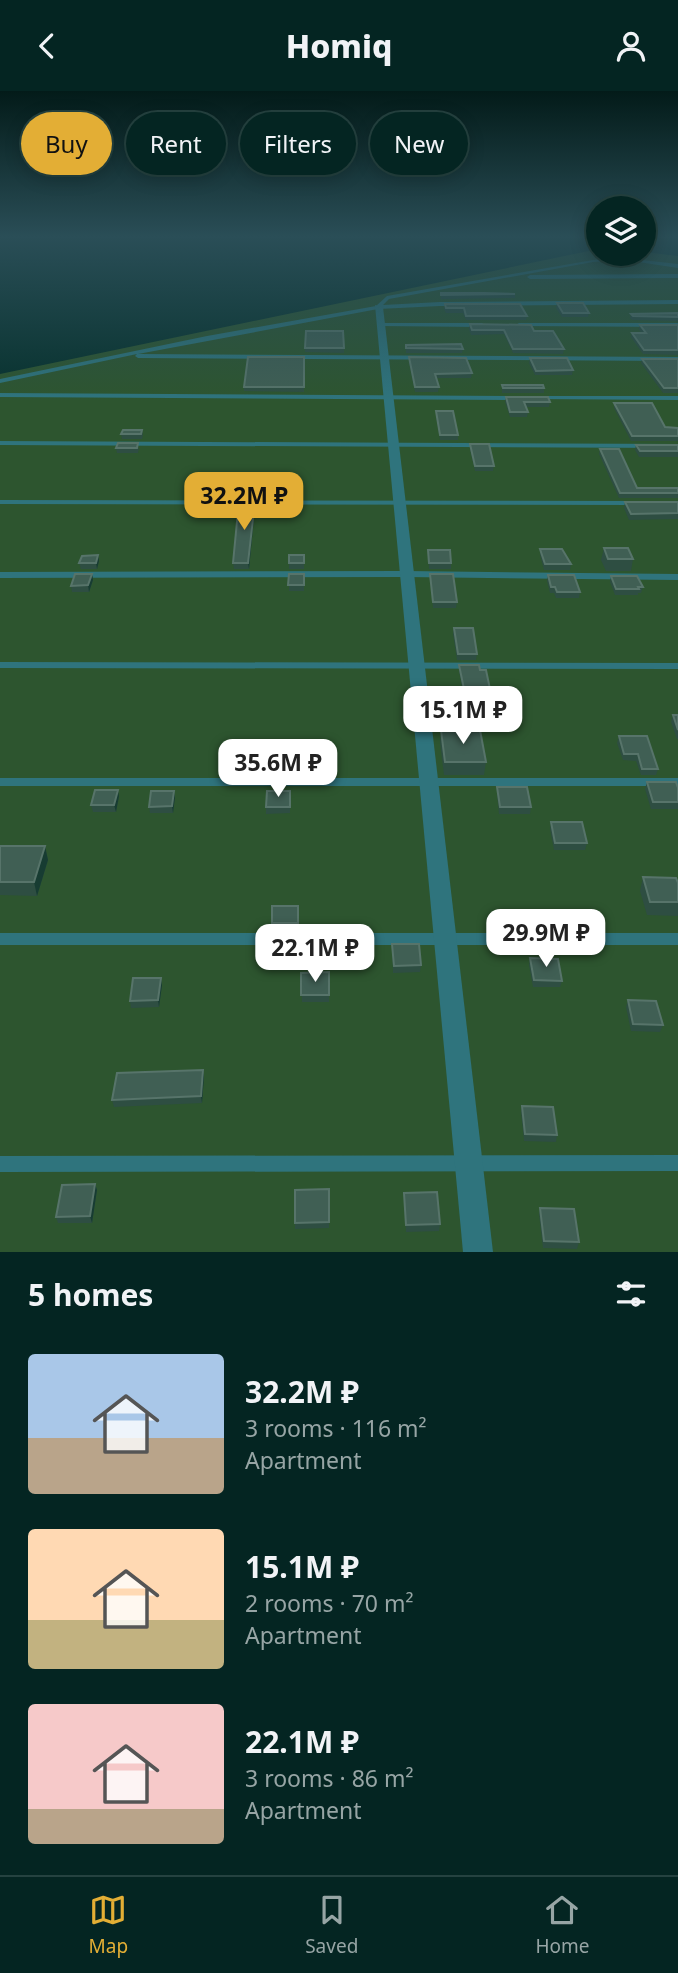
<!DOCTYPE html>
<html lang="en">
<head>
<meta charset="utf-8">
<style>
	:root { --surface:#042522; --page:#12312f; --text:#f1f3f6; --muted:#97a5a5; --line:#254240; --accent:#e3ae35 }
	body { margin:0; font-family:"Noto Sans",sans-serif; background:var(--page); color:var(--text); height:100vh; display:flex; flex-direction:column; font-size:26px; white-space:nowrap }
	* { box-sizing:border-box; margin:0 }
	p { font-size:23px; color:var(--muted) }
	.icon { flex:none; width:38px; height:38px; fill:none; stroke:currentColor; stroke-width:2; stroke-linecap:round; stroke-linejoin:round }
	.map { position:relative; height:1161px; overflow:hidden }
	.details { display:flex; flex-direction:column; background:var(--surface); flex:1 }
	.details>* { flex:none }
	.banner { position:absolute; left:21px; top:21px; width:637px; height:63px; display:flex; gap:14px }
	.buttons { position:absolute; left:586px; top:105px; display:grid; gap:14px }
	.buttons a { display:grid; place-items:center; width:70px; height:70px; border-radius:50%; background:var(--surface); box-shadow:0 4px 18px #0003,0 0 0 2px var(--line); font-size:35px }
	.price { position:absolute; translate:-50% -60px; padding:0 16px; border-radius:14px; background:#fff; color:#222; font-size:23px; line-height:46px; filter:drop-shadow(0 2px 4px #0008) }
	.price::after { content:''; position:absolute; left:50%; top:42px; width:21px; height:16px; margin-left:-10px; background:inherit; clip-path:polygon(0 0,100% 0,50% 100%) }
	.price.selected { background:var(--accent); color:#111 }
	ul { padding:0; list-style:none }
	li { display:flex; align-items:center; gap:21px; height:175px; padding:0 28px }
	li span { display:grid; place-items:center; flex:none; width:196px; height:140px; border-radius:7px; color:#555 }
	li>.icon { margin-inline-start:auto }
	span .icon { width:84px; height:84px; fill:#fffc; stroke-width:1 }
	li b { font-size:30px }
	h2 { display:flex; justify-content:space-between; align-items:center; height:84px; padding:0 28px; font-size:30px }
	.tag { padding:0 24px; border-radius:32px; background:var(--surface); box-shadow:0 4px 18px #0003,0 0 0 2px var(--line); font-size:24px; line-height:63px }
	.tag.selected { background:var(--accent); color:#111 }
	header { display:flex; justify-content:space-between; align-items:center; height:91px; padding:0 28px; background:var(--surface); font-size:32px; font-weight:800 }
	.dock { display:flex; justify-content:space-around; align-items:center; height:98px; border-top:2px solid var(--line); background:var(--surface); font-size:19px; color:var(--muted) }
	.dock a { display:grid; justify-items:center; gap:4px }
	.dock .selected { color:var(--accent) }
	.map>svg:first-child { display:block }
	.green { fill:#2d552f }
	.lines { fill:none; stroke-linecap:round; stroke-linejoin:round }
	.lane { fill:#2f747d; fill-rule:evenodd }
	.street { fill:#2f747d; fill-rule:evenodd }
	.wall { fill:#2e4e42 }
	.shaded-wall { fill:#173c32 }
	.building { fill:#405f54; stroke:#57746a; stroke-width:2 }
</style>
</head>
<body>
<header><svg class="icon" aria-label="back" viewBox="0 0 24 24"><path d="M15 5l-7 7 7 7"/></svg>Homiq<svg class="icon" aria-label="person" viewBox="0 0 24 24"><circle cx="12" cy="8" r="4"/><path d="M4 21q1-7 8-7t8 7"/></svg></header>
<div class="map">
<svg width="678" height="1161" viewBox="0 0 678 1161">
	<rect width="100%" height="100%" fill="#06312d"/>
	<path class="green" d="M598 158V163H644V161L678 165V1161H0V283Z"/>
	<g class="lines">
		<path class="lane" d="M625 167 678 173V177L625 169 593 171 389 208 383 214 440 211 678 209V213L440 215 378 218 138 263 678 266V270L138 267 135 265 137 263 0 292V288L207 245 376 215 387 205 593 169Z
			M678 183V187L530 188 527 186 530 184Z
			M380 232H482L485 234 482 236 378 235V233Z
			M519 232H678V236L517 235 516 234Z
			M0 302 518 305 521 307 518 309 0 306Z
			M534 305H678V309L532 308V306Z
			M0 350 678 353V357L0 354Z
			M0 409 637 410 641 412 637 414 0 413Z
			M406 480 678 483V489L406 486 0 487V481Z
			M0 571 678 572V578L0 577Z
			M0 687H678V695H0Z
			M0 842H678V854H0Z
			M678 1064V1080L0 1081V1065Z"/>
		<path class="street" d="M375 214 383 216 493 1161H463Z"/>
	</g>
	<path class="wall" d="M441 202 515 203V207L441 208Z
		M557 212 589 222 588 226H562L556 217Z
		M445 213 527 225 526 229H466L463 222H446L444 218Z
		M678 222V230L632 229 630 227 631 223Z
		M470 233 534 240 564 258 563 263 513 262 504 243 471 244 469 238Z
		M640 234H678V264L643 263 631 246 632 242H641L639 238Z
		M306 240 344 257V262L305 261Z
		M406 254 463 258 462 262H406Z
		M304 266V301L244 300V296Z
		M409 266 472 282 471 287H437L439 296 438 301H415L409 271Z
		M530 267 573 279 572 284H535L529 272Z
		M642 268H678V302H663L641 272Z
		M502 294 544 297V302H502Z
		M506 306 550 311 549 316H526L528 321 527 326H510L505 311Z
		M614 312 665 336 678 337V350H631L614 317Z
		M436 320 458 344V349H440L436 325Z
		M142 339 143 344 142 348H122L121 343Z
		M470 353 494 375 493 380H475L470 359Z
		M636 354H678V366H639L635 359Z
		M116 357H139L138 362H117Z
		M600 358 637 397H678V407H619L599 363Z
		M256 395V407H240V401Z
		M625 411H678V428L629 429 624 417Z
		M255 416 249 478H234L233 472Z
		M604 457 633 468 631 480H606L601 469Z
		M540 458 571 473 570 479H544L540 464Z
		M428 459 451 472V478H429Z
		M98 464 99 470 97 478H81L79 472Z
		M289 464H304V478H289Z
		M92 483 93 489 89 501H72L71 495Z
		M289 483H304V500H289Z
		M430 483 457 511 456 517H433Z
		M548 484 580 501 579 507H556L554 502H550L547 490Z
		M611 485 643 496 641 502H638V504H615L610 491Z
		M454 537 477 563 476 569H457L453 543Z
		M459 574 480 579 495 622 494 629H468L459 580Z
		M673 624H678V648H677L671 631Z
		M441 639 486 671 484 684H444L440 652Z
		M619 645 658 678 656 684H641L636 670 623 669 617 652Z
		M647 691 678 697V718H651L645 698Z
		M497 696 531 716 530 723H499L497 703Z
		M290 700V722L266 723V716Z
		M119 705 116 721H93L91 714Z
		M175 706 173 722H150L149 716Z
		M551 731 587 752 585 759H554L550 738Z
		M0 755H45L48 769 37 805 0 804Z
		M643 786 678 792V825L647 824 640 800Z
		M298 815V839H272V832Z
		M392 853 421 874 420 881 393 882Z
		M530 867 562 890 560 896H533L529 874Z
		M329 881V911H302L301 882Z
		M162 894 159 916 131 917 130 910Z
		M628 909 663 934 660 941 631 940 626 916Z
		M204 986 202 1012 114 1016 112 1009Z
		M522 1015 557 1044 556 1051 524 1050 521 1021Z
		M95 1093 97 1099 92 1132H58L56 1126Z
		M329 1098V1137L295 1138V1099Z
		M404 1102 440 1133 439 1140 406 1141Z
		M540 1117 579 1151 577 1158 543 1157 539 1123Z"/>
	<path class="shaded-wall" d="M255 410V416L249 478 248 472Z
		M98 464 99 470 97 478 96 472Z
		M92 483 93 489 89 501 88 494Z
		M118 699 119 705 116 721 114 714Z
		M174 700 175 706 173 722 172 715Z
		M45 755 48 769 37 805 34 791Z
		M161 887 162 894 159 916 158 909Z
		M203 979 204 986 202 1012 201 1005Z
		M95 1093 97 1099 92 1132 90 1125Z"/>
	<path class="building" d="M441 202H484L515 203 441 204Z
		M557 212H583L589 222H563Z
		M445 213H520L527 225H466L464 217H446Z
		M678 222V226L633 225 631 223Z
		M470 233 531 234 534 240H553L564 258H513L504 239H472Z
		M640 234H678V259H644L632 242H646Z
		M306 240H343L344 257H305Z
		M461 253 463 258 406 257V254Z
		M248 266H304V296H244Z
		M409 266 466 267 472 282 435 283 439 296H415Z
		M530 267H567L573 279 536 280Z
		M642 268H678V297H664Z
		M502 294H543L544 297H503Z
		M506 306H548L550 311H524L528 321H510Z
		M614 312H652L665 336 678 337V345H632Z
		M436 320H453L458 344H440Z
		M123 339H142L141 343H121Z
		M118 352H138L137 357H116Z
		M470 353H489L494 375H475Z
		M636 354H678V360H640Z
		M600 358H619L637 397H678V402H620Z
		M240 395H256V401H240Z
		M239 410H255L248 472H233Z
		M625 411H678V422L631 423Z
		M604 457H628L633 468H608Z
		M540 458H562L571 473H545Z
		M428 459H450L451 472H429Z
		M98 464 96 472H79L82 465Z
		M289 464H304V472H289Z
		M75 483H92L88 494 71 495Z
		M289 483H304V494H288Z
		M430 483H453L457 511H433Z
		M548 484H574L580 501H557L555 496H551Z
		M611 485H637L643 496H638L639 498H616Z
		M454 537H473L477 563H458Z
		M459 574H479L480 579H486L495 622H469Z
		M673 624H678V639Z
		M441 639H480L486 671H445Z
		M619 645H647L658 678H642L638 663H624Z
		M647 691H676L678 697V711H653Z
		M497 696H527L531 716H500Z
		M95 699H118L114 714H91Z
		M151 700H174L172 715 149 716Z
		M267 700H290V716H266Z
		M551 731H582L587 752H555Z
		M0 755H45L34 791H0Z
		M643 786 676 787 678 792V811H650Z
		M272 815H298V832H272Z
		M392 853H419L421 874 394 875Z
		M530 867 558 868 562 890 534 889Z
		M329 881V904H301V882Z
		M133 887H161L158 909 130 910Z
		M628 909 656 910 663 934 633 933Z
		M203 979 201 1005 112 1009 117 982Z
		M522 1015 553 1016 557 1044 525 1043Z
		M95 1093 90 1125 56 1126 62 1094Z
		M329 1098V1131L295 1132V1099Z
		M437 1101 440 1133 406 1134 404 1102Z
		M540 1117 574 1118 579 1151 544 1150Z"/>
	<linearGradient id="sky" x2="0" y2="1"><stop stop-color="#031b19"/><stop offset="0.47" stop-color="#2a4e57"/><stop offset="1" stop-color="#2a4e57" stop-opacity="0"/></linearGradient>
	<rect width="678" height="310" fill="url(#sky)"/>
</svg>
<div class="buttons">
<a><svg class="icon" aria-label="layers" viewBox="0 0 24 24"><path d="M12 4l9 5-9 5-9-5zM3 14l9 5 9-5"/></svg></a>
</div>
<b class="price selected" style="left:244px;top:441px">32.2M ₽</b>
<b class="price" style="left:463px;top:655px">15.1M ₽</b>
<b class="price" style="left:278px;top:708px">35.6M ₽</b>
<b class="price" style="left:546px;top:878px">29.9M ₽</b>
<b class="price" style="left:315px;top:893px">22.1M ₽</b>
<div class="banner">
<a class="tag selected">Buy</a>
<a class="tag">Rent</a>
<a class="tag">Filters</a>
<a class="tag">New</a>
</div>
</div>
<section class="details">
<h2>5 homes<svg class="icon" aria-label="filters" viewBox="0 0 24 24"><path d="M4 7h16M4 17h16"/><circle cx="9" cy="7" r="2"/><circle cx="15" cy="17" r="2"/></svg></h2>
<ul>
<li><span style="background:linear-gradient(#a9c7e8 60%,#b9a48a 0)"><svg class="icon" aria-label="home" viewBox="0 0 24 24"><path d="M3 11l9-7 9 7M6 9v11h12V9"/></svg></span><div><b>32.2M ₽</b><p>3 rooms · 116 m²</p><p>Apartment</p></div></li>
<li><span style="background:linear-gradient(#ffd9b3 65%,#c2b280 0)"><svg class="icon" aria-label="home" viewBox="0 0 24 24"><path d="M3 11l9-7 9 7M6 9v11h12V9"/></svg></span><div><b>15.1M ₽</b><p>2 rooms · 70 m²</p><p>Apartment</p></div></li>
<li><span style="background:linear-gradient(#f6c9c9 75%,#b9a48a 0)"><svg class="icon" aria-label="home" viewBox="0 0 24 24"><path d="M3 11l9-7 9 7M6 9v11h12V9"/></svg></span><div><b>22.1M ₽</b><p>3 rooms · 86 m²</p><p>Apartment</p></div></li>
</ul>
</section>
<nav class="dock">
<a class="selected"><svg class="icon" aria-label="map" viewBox="0 0 24 24"><path d="M3 6l6-2 6 2 6-2v14l-6 2-6-2-6 2zM9 4v14M15 6v14"/></svg>Map</a>
<a><svg class="icon" aria-label="saved" viewBox="0 0 24 24"><path d="M7 4h10v16l-5-4-5 4z"/></svg>Saved</a>
<a><svg class="icon" aria-label="home" viewBox="0 0 24 24"><path d="M3 11l9-7 9 7M6 9v11h12V9"/></svg>Home</a>
</nav>
</body>
</html>
